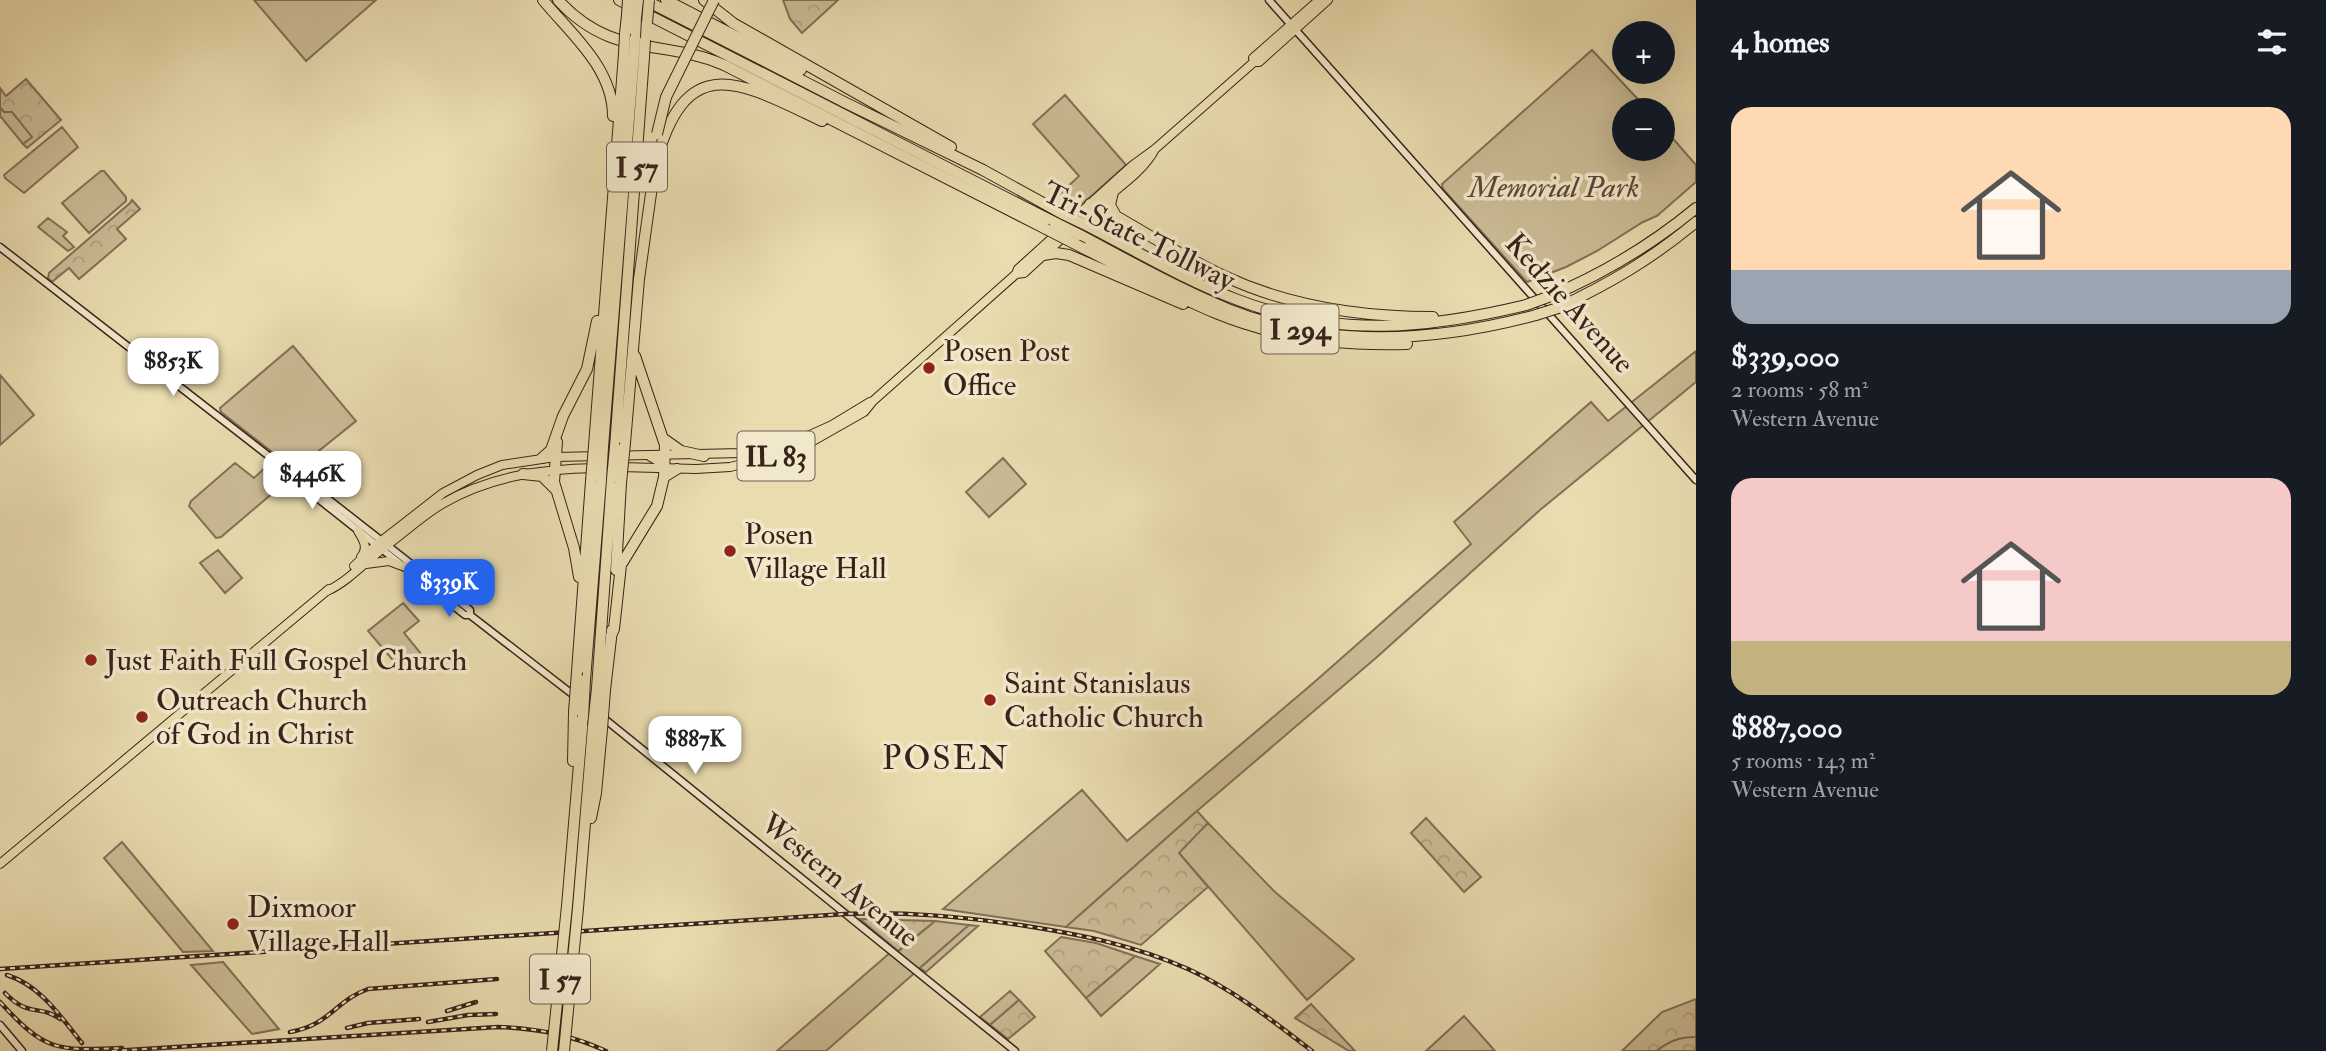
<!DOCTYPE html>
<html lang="en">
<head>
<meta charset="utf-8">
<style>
	:root { --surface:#171b24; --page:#242831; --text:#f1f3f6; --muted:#9ea1a6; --accent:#2563eb }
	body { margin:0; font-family:"IM FELL Double Pica",serif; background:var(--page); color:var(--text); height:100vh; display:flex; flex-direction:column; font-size:26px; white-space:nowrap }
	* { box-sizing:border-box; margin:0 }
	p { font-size:23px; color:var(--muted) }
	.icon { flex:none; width:38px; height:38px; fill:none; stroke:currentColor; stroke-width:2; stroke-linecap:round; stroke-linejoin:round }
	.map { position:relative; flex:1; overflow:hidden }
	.drawer { display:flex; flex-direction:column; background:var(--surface); width:630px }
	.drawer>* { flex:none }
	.buttons { position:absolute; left:1612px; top:21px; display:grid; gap:14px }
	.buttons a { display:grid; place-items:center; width:63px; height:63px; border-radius:50%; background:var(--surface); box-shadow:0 7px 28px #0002; font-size:35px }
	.price { position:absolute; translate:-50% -60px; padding:0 16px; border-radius:14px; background:#fff; color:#222; font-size:23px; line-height:46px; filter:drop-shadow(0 2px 4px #0008) }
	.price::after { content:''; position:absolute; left:50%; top:42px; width:21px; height:16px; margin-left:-10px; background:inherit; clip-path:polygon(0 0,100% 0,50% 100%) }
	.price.selected { background:var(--accent); color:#fff }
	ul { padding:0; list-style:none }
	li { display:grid; align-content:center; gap:14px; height:371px; padding:0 35px }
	li span { display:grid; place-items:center; height:217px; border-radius:21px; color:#555 }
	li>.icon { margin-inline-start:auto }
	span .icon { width:126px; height:126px; fill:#fffc; stroke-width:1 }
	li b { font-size:30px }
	h2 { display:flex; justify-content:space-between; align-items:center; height:84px; padding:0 35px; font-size:30px }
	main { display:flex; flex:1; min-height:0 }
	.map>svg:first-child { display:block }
	.green { fill:#cbbc96; stroke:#826f58; stroke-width:2 }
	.forest { fill:url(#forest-crowns); stroke:#826f58; stroke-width:2 }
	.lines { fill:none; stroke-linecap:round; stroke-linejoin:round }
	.stream { stroke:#7f6c54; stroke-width:2 }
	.secondary-casing { stroke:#392219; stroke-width:9 }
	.primary-casing { stroke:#392219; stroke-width:10 }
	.motorway-casing { stroke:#392219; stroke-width:12 }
	.secondary { stroke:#f1e8cb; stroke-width:6 }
	.primary { stroke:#e9dcaf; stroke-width:8 }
	.motorway { stroke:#e9dcaf; stroke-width:10 }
	.rail-casing { stroke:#392219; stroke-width:4.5 }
	.rail { stroke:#f1e8cb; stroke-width:2; stroke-dasharray:5; stroke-linecap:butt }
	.motorway-bridge-casing { stroke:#392219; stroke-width:12; stroke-linecap:butt }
	.motorway-bridge { stroke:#e9dcaf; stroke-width:10 }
	.poi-dot { fill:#8f2418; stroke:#f1e8cb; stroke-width:2.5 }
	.labels { text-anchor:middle; stroke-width:7; stroke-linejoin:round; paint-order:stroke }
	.shield { fill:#f1e8cb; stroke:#705d4e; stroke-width:2 }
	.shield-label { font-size:28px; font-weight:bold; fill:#392219 }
	.park-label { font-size:30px; font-style:italic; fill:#5e4838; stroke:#f1e8cb }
	.street-label { font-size:30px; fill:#392219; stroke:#f1e8cb }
	.poi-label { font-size:30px; fill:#392219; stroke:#f1e8cb; text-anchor:start }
	.quarter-label { font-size:33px; letter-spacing:2px; fill:#392219; stroke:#f1e8cb }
</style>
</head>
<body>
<main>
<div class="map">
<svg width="1696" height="1051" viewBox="0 0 1696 1051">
	<defs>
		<pattern id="forest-crowns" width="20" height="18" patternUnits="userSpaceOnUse" patternTransform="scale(1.75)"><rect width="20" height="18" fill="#cbbc96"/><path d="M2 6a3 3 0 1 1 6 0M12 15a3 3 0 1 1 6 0" fill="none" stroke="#afa181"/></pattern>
	</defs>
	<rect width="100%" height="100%" fill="#e9dcaf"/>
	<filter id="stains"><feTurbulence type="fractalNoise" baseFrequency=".00286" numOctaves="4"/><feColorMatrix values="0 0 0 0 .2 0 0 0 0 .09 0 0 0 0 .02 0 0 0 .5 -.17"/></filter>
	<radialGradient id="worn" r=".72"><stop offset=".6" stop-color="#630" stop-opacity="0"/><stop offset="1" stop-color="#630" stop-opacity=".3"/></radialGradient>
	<path class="green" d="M254 0H376L306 61Z
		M1592 50 1648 110H1624V149H1662L1663 127 1696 165V182L1657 216 1643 222 1597 251 1566 267 1527 282 1443 189 1442 184Z
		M1065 95 1126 165 1077 209 1059 195 1079 176 1033 124Z
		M0 107 4 112H12L33 137 23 144 0 116Z
		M62 127 78 147 24 193 5 178 4 175Z
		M101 171H104L126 197V201L89 233 62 203Z
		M48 218 67 232 63 236 74 247 68 251 38 227Z
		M293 346 356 421 295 470 221 412 220 408Z
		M1696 351V382L1540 510 1377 657 1197 811 1066 927 943 909 1082 790 1127 841 1311 685 1471 544 1454 522 1591 402 1608 421Z
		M0 375 34 415 0 445Z
		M1003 458 1026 484 989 517 966 492Z
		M235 463 254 478 270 463 288 477 287 481 221 537 216 538 189 506 191 501Z
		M218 550 242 578 225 593 200 563Z
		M403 603 419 621 404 633 422 655 403 672 368 631Z
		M1208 823 1275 892 1354 959 1307 1000 1178 852Z
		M122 842 213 951 183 952 104 858Z
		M935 921 969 925 826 1051H777L892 951H899Z
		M1135 956 1160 964 1101 1016 1086 998Z
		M223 962 279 1029 252 1034 191 965Z
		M1010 991 1019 1000 990 1025 980 1017Z
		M1464 1016 1495 1051H1426Z"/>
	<path class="forest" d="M783 0H838L802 33 790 19Z
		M26 79 61 120 27 148 23 144 32 137 12 112H4L0 107V88L6 96Z
		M132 200 140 209 117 229 126 239 79 279 69 268 52 282 48 278 49 273 130 203Z
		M1197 811 1208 823 1179 853 1208 887 1141 945 1094 931 1066 927Z
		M1426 818 1481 877 1464 892 1411 833Z
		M860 919 935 921 898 951Z
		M969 925 978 926 926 972 920 968Z
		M1061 937 1096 943 1135 956 1086 998 1045 951Z
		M1696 999V1051H1622L1662 1012Z
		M1019 1000 1035 1017 1008 1039 990 1025Z
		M1311 1004 1355 1051H1349L1295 1018Z"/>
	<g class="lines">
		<path class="stream" d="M1656 1051C1670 1041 1679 1037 1696 1037"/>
		<defs>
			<path id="secondary" d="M1269 0 1696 480
				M0 247 301 481H305L470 610V615
				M301 481 302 486 465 615H470L576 697
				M601 716 1015 1051
				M0 1025 22 1051"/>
			<path id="primary" d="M1254 62 1253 58 1319 0
				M1016 274 1024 273C1051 248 1078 224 1105 199 1122 185 1145 169 1155 149
				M620 467 696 469 730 467 776 456 806 445 864 412 873 401 1016 274 1018 269 1133 165 1155 149 1254 62H1259L1328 0
				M358 531C363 539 369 548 361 557
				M366 564 389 561 405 567
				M354 566 375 546 443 493 477 475 502 465 555 457 743 453 788 443 810 435 832 425 870 402
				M327 591C349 581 367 560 386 546 405 532 422 516 442 504 490 476 542 469 596 468
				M0 864 329 589"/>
			<path id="motorway" d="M543 0C571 34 613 68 613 116
				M558 0C612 59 661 38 724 65L1046 229
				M619 0 1054 222
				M645 0 846 103 983 170 1063 214
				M666 0 801 70
				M704 0 733 23 951 147
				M625 34 627 15
				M635 38 636 18
				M656 162C687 48 742 83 822 121
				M1113 192 1110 205 1116 216
				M1090 204 1098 206C1140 229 1181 256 1224 276 1290 307 1362 317 1433 317
				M1090 227C1138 252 1187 281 1238 300 1337 338 1426 329 1526 305
				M1080 235C1129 261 1177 288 1228 309 1327 349 1435 342 1536 315
				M1083 248C1127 270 1172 295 1218 314 1277 338 1344 346 1407 344
				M1043 255 1056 253 1069 255 1183 304
				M1548 297C1603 274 1650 246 1696 208
				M1558 308C1612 282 1650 260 1696 222
				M664 439 681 451 704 456
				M557 442 554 482 574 548 579 577
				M625 443 639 279 656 158
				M594 446 624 54
				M603 447 634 55
				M615 447 644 57
				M651 456 658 460 663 468
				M542 458 551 450 563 416 587 369 597 321
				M523 474 542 476 555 489
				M664 477 677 469
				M616 570 621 483
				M611 636 614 629 621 565 657 506 664 477 665 445 635 356
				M577 672 591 481
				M585 680 601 480
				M597 688 612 479
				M605 690 612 630
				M573 761 574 712
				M591 818 596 793 602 729
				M567 906 583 717
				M578 908 593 726"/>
		</defs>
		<use href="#secondary" class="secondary-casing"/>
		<use href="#primary" class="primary-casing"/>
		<use href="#motorway" class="motorway-casing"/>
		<use href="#secondary" class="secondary"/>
		<use href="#primary" class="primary"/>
		<use href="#motorway" class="motorway"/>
		<defs>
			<path id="rail" d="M0 969 845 914C905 911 961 917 1020 925 1078 934 1134 945 1188 969 1234 990 1273 1021 1312 1051
				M7 975C41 986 60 1016 82 1043
				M5 993C29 1018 39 1004 60 1019
				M0 1002C45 1051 55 1051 122 1048
				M447 1011 476 1002
				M428 1022 468 1015 496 1014
				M347 1028 368 1023 419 1019
				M290 1032C330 1025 335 1001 368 989L497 979
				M112 1051 498 1027C536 1028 572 1035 606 1051"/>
		</defs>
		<use href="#rail" class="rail-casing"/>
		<use href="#rail" class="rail"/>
		<defs>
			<path id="motorway-bridge" d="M627 15 628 0
				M636 18 638 0
				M647 23 649 0
				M624 54 625 34
				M634 55 635 38
				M644 57 645 40
				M657 134 666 97 714 0
				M1063 214 1090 227
				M1054 222 1080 235
				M1046 229 1083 248
				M1526 305 1548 297
				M1536 315 1558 308
				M612 479 615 447
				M601 480 603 447
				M591 481 594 446
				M621 483 625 443
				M574 712 577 672
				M583 717 585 680
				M593 726 597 688
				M602 729 605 690
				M552 1051 567 906
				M564 1051 578 908"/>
		</defs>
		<use href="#motorway-bridge" class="motorway-bridge-casing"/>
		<use href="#motorway-bridge" class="motorway-bridge"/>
	</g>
	<g class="poi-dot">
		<circle cx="929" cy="368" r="7"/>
		<circle cx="730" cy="551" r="7"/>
		<circle cx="91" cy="660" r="7"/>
		<circle cx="990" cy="700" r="7"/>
		<circle cx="142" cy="717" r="7"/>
		<circle cx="233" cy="924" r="7"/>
	</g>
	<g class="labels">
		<g class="shield">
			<rect x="607" y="142.5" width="60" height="49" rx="5"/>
			<rect x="1261.5" y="304.5" width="77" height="49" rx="5"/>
			<rect x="737.5" y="431.5" width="77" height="49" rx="5"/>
			<rect x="530" y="954.5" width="60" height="49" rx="5"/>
		</g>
		<g class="shield-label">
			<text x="637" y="177">I 57</text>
			<text x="1300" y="339">I 294</text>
			<text x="776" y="466">IL 83</text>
			<text x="560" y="989">I 57</text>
		</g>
		<g class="park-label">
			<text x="1554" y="197">Memorial Park</text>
		</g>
		<g class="street-label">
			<text transform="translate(1139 236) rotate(26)" y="10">Tri-State Tollway</text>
			<text transform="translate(1570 303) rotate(48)" y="10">Kedzie Avenue</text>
			<text transform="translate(840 880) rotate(39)" y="10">Western Avenue</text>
		</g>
		<g class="poi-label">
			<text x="943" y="361">Posen Post<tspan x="943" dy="34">Office</tspan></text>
			<text x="744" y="544">Posen<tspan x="744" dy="34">Village Hall</tspan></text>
			<text x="105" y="670">Just Faith Full Gospel Church</text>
			<text x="1004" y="693">Saint Stanislaus<tspan x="1004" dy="34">Catholic Church</tspan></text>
			<text x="156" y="710">Outreach Church<tspan x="156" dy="34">of God in Christ</tspan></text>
			<text x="247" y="917">Dixmoor<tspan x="247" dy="34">Village Hall</tspan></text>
		</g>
		<g class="quarter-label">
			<text x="946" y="769">POSEN</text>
		</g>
	</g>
	<rect width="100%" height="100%" filter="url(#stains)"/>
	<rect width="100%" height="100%" fill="url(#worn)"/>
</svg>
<div class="buttons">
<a>+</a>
<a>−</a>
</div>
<b class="price" style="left:173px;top:398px">$853K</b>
<b class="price" style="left:312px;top:511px">$446K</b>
<b class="price selected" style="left:449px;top:619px">$339K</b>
<b class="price" style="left:695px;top:776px">$887K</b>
</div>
<section class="drawer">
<h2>4 homes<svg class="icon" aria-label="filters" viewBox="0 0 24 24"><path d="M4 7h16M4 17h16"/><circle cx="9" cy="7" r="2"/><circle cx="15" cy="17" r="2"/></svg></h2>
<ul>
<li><span style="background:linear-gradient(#ffd9b3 75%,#9aa5b1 0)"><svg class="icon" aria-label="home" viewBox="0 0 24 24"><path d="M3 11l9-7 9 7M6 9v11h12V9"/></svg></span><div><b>$339,000</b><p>2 rooms · 58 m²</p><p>Western Avenue</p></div></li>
<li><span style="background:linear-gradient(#f6c9c9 75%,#c2b280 0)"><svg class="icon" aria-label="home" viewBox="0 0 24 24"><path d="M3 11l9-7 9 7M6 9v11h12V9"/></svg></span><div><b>$887,000</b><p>5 rooms · 143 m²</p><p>Western Avenue</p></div></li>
</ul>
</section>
</main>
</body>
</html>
